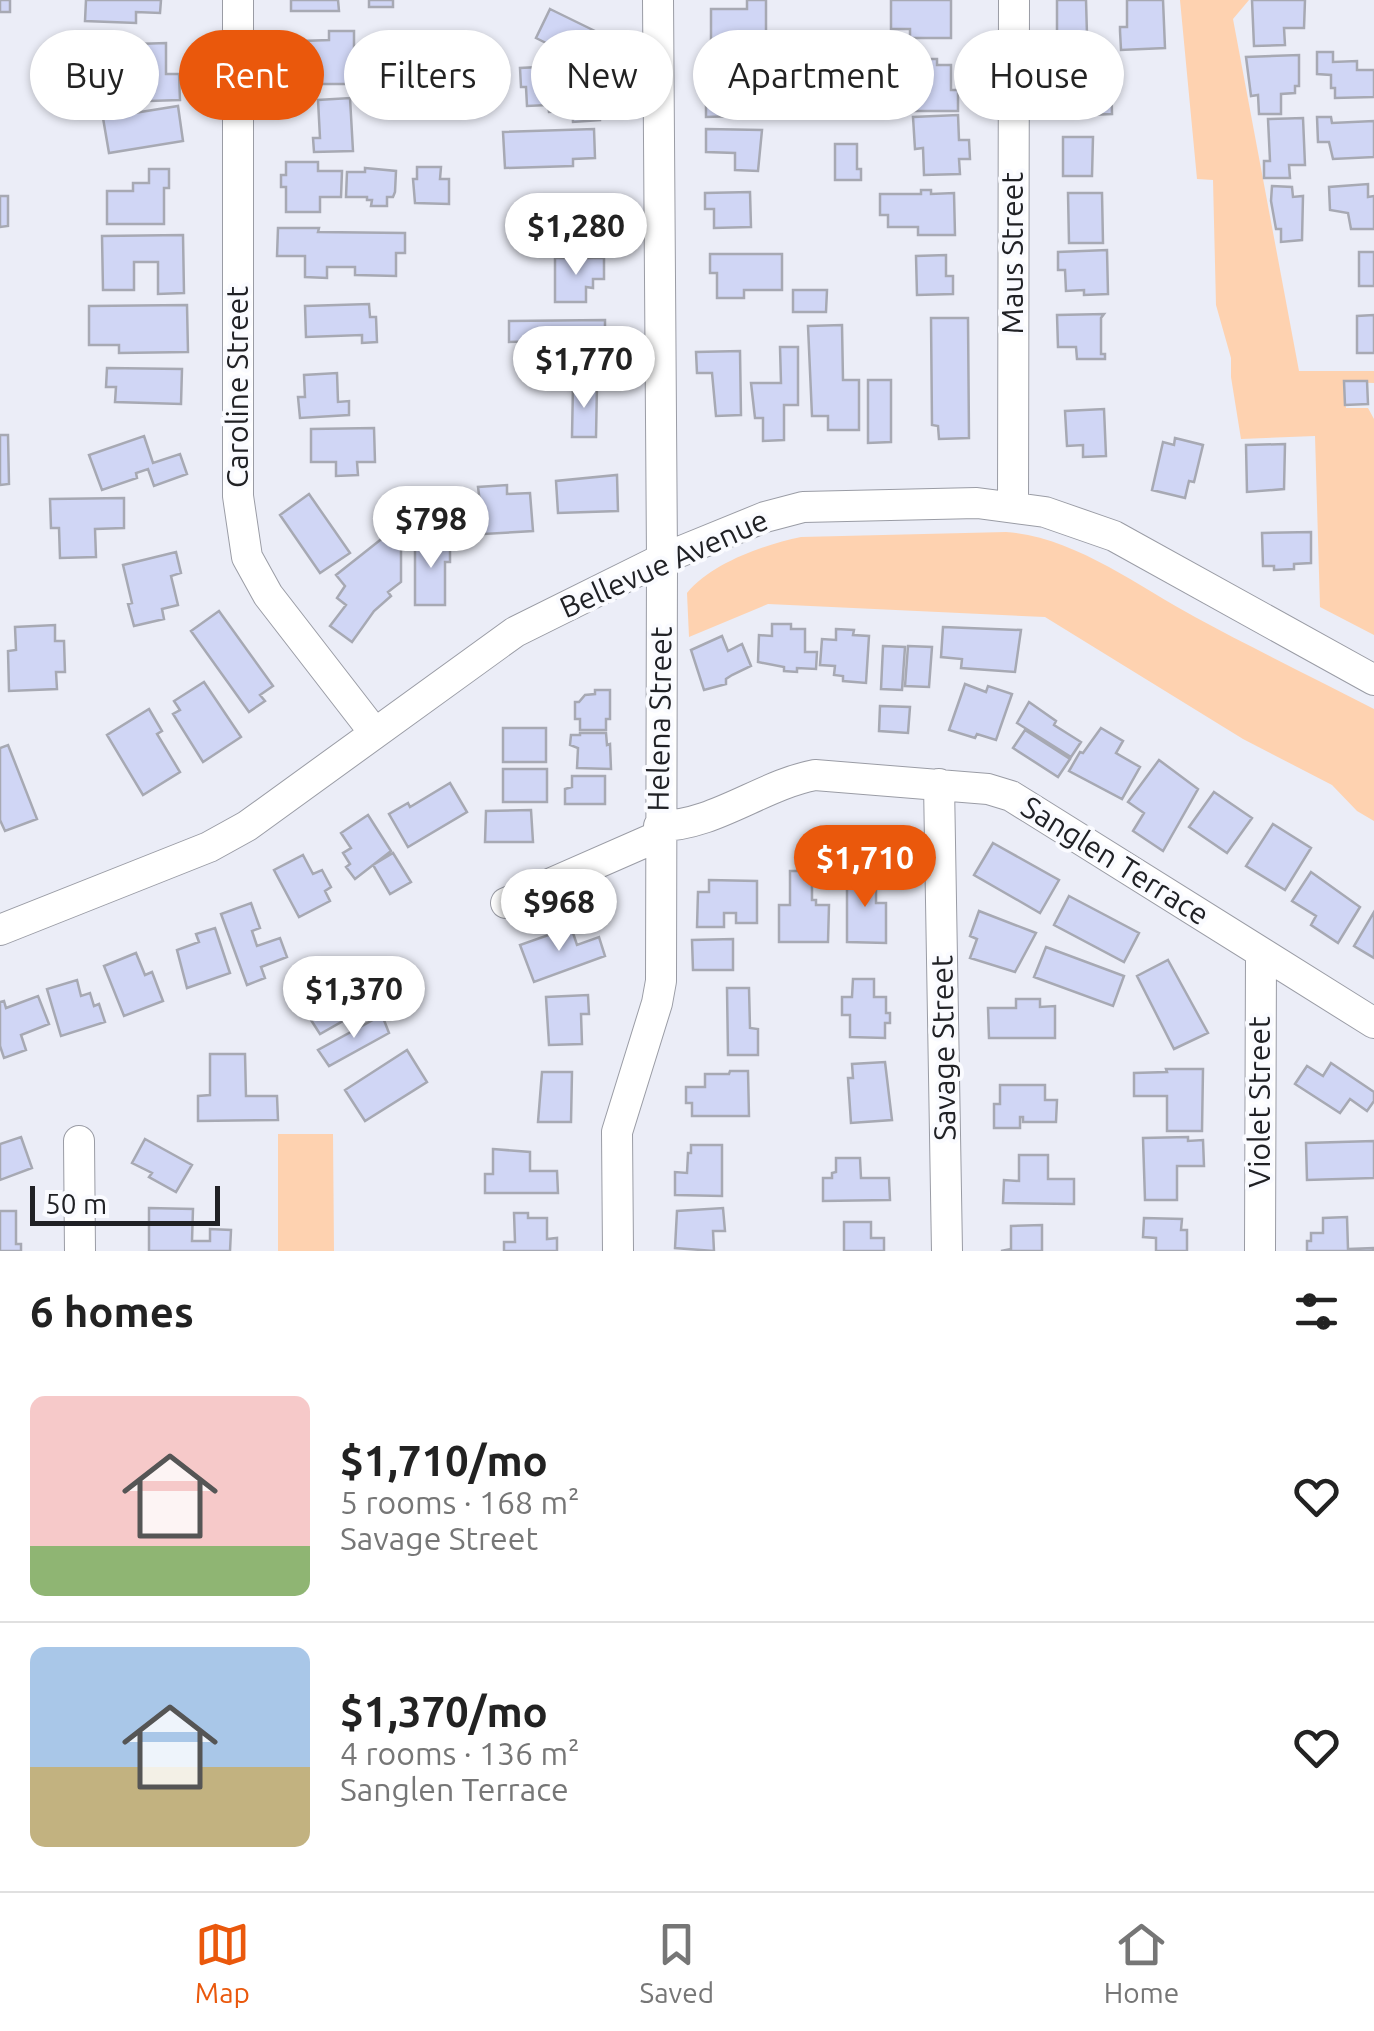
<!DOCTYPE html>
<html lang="en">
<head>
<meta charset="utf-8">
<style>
	:root { --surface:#fff; --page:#f6f6f6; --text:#222; --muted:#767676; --line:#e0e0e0; --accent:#ea580c }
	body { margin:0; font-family:Ubuntu,sans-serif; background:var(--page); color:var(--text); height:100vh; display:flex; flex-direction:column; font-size:38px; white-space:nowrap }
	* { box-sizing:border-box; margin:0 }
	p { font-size:32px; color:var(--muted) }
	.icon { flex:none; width:55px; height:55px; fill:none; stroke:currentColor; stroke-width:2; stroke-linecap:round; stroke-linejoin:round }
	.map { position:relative; height:1251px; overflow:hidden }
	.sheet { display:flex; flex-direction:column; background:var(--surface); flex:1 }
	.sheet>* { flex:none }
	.hud { position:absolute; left:30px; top:30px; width:1315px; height:90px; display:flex; gap:20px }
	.scale { position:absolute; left:30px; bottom:25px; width:190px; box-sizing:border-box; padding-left:10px; border:5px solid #202125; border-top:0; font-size:28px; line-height:35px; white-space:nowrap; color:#202125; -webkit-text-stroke:8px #fafbff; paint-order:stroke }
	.price { position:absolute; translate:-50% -85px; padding:0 22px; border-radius:35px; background:#fff; color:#222; font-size:32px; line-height:65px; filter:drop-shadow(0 2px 5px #0008) }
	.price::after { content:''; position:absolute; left:50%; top:60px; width:30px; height:22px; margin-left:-15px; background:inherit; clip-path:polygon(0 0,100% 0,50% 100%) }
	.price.selected { background:var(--accent); color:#fff }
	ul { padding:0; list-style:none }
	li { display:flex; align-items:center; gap:30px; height:250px; padding:0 30px }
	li+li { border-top:2px solid var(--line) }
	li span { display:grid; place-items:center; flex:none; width:280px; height:200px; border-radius:15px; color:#555 }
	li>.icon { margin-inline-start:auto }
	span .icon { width:120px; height:120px; fill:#fffc; stroke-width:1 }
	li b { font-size:42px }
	h2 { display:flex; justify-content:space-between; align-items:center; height:120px; padding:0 30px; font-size:42px }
	.pill { padding:0 35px; border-radius:45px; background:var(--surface); box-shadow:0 2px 8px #0004; font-size:35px; line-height:90px }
	.pill.selected { background:var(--accent); color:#fff }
	.dock { display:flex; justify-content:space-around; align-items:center; height:140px; border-top:2px solid var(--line); background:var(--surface); font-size:28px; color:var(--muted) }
	.dock a { display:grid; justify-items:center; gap:5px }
	.dock .selected { color:var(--accent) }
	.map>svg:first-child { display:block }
	.green { fill:#fed2b0 }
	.building { fill:#d0d6f5; stroke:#a7a9b3; stroke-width:2.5 }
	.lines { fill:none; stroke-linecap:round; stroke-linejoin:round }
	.minor-casing { stroke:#9a9ca5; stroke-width:32 }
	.minor { stroke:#fff; stroke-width:30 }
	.labels { text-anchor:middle; stroke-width:8; stroke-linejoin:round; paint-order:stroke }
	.street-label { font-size:30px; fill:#202125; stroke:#fafbff }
</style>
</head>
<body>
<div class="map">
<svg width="1374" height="1251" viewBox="0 0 1374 1251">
	<rect width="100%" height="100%" fill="#ebedf7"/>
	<path class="green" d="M1180 0H1249L1233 19 1299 371H1374V383L1344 382 1346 408H1368L1374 419V635L1320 607 1315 436 1241 439 1231 377V358L1216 305 1213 180 1197 179Z
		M1006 532C1074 537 1136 585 1195 617 1254 649 1314 678 1374 709V821L1357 811 1332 785 1243 739 1045 617 768 604 689 637 687 593C712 563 763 545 801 537Z
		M278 1134H333L334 1251H278Z"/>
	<path class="building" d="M0 0H10V12H0Z
		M86 0H161L160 13 136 12V23L85 21Z
		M291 0H338L339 11H291Z
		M369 0H393V7H369Z
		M747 0H766V50L748 49V39L711 40V9H747Z
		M891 0H951V38H910V29H891Z
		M1057 0H1086L1087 35H1072V43L1057 44Z
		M1127 0H1163L1165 48 1121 50 1120 31V27H1127Z
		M1252 0H1305L1304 28H1284L1285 45 1254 46Z
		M550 9 597 32 584 60 562 49 559 54 554 52 556 48 536 38Z
		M329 31H354V84H293V63L302 62V41L329 40Z
		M115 43V70H136V44L166 43V74H179L180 100 149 101V91L87 92V44Z
		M1317 52H1333V62L1357 61V70H1374V97L1335 98V88H1331V75L1317 74Z
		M1299 55V86H1295V93L1281 94V114H1259L1258 95 1251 96 1246 57Z
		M920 59H937V65H951V90H958V111H881V67H920Z
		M801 62H827L826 95H807V82H800Z
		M598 64 599 83 593 84 594 98 599 97 600 120 573 122 572 105H564V111L549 112 548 105 527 106 526 87H521L520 68Z
		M428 67 429 90 384 91V68Z
		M1111 72 1112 114 1064 116 1063 74Z
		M776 73 777 115 706 117V83L743 82 742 74Z
		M350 98 353 151 314 152 313 138H320L318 100Z
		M178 106 183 141 109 153 103 118Z
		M958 115 959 140H969L970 159H959L960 174 924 175 923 148 915 149 913 117Z
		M1317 117H1331L1332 123 1374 121V157L1333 159 1329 142H1318Z
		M1303 118 1305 165H1289L1290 178H1264V161H1270L1268 119Z
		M594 129 595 158 573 159V166L505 168 503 132Z
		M706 129 762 130 758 171 735 170V153L706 152Z
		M1063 137H1093L1092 176H1063Z
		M835 144H857V169H861V180H835Z
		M286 162H318V171H342L341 197H320V212H286V187H281V175H286Z
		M417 167H441L440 179H449V204L415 203 413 179H417Z
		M365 168 396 171 395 192 393 197H387V206H371L372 200H367V197H346L347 172H365Z
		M149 169H169V188H164V224H107V191H133V183H149Z
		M1368 184V197L1374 196V229H1351L1348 213 1330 210 1329 187Z
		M1272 186 1292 187 1293 197 1303 196 1302 240 1281 242V229H1276L1271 201Z
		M921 190H931V194L954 193 955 235H918V227H888V215H880V194H921Z
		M750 192 751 227 714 228V209H705V193Z
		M1068 193H1102L1103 243H1069Z
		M0 196H8V226L0 227Z
		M591 196 592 217H598L599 235 564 236 561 198Z
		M278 228H319L318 232 405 233V253H396V276L355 275V267H327V278L305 277V256H277Z
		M183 235 184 293 158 294V262H134V290H103L102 236Z
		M1107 250 1108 294 1084 295V290L1066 291 1065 270H1058V252Z
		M1359 252H1374V286H1359Z
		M710 254H782V290H744V298H717V273H710Z
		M946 255V276H953V294L917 295 916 256Z
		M555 258H604V279H593V288L586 287V302H555Z
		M793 290H827L826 312H793Z
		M369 304 370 317H376L377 342 362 343V335L306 337 305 306Z
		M187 305 188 352 119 353V345H89V306Z
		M1104 314 1101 318V354H1105V359H1077L1076 347H1058L1057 315Z
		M1374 315V353H1357V316Z
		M931 318H968L969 438 939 439 938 426 932 425Z
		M605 320V340H578V367H540V341L509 342V321Z
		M842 325 843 380H859V430H828V416H812L808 326Z
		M780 347H798V405H784V440L763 441V418H755L751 383H781Z
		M740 351 741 415 716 416 712 373H697L696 352Z
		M107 368 182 369 181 404 115 402 116 387H106Z
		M337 373 338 402 349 401V415L300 418 298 397H305L304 375Z
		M868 380H891V442L868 443Z
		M1344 381H1367L1368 404 1345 405Z
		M573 385H597L596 437H572Z
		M1104 409 1106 456 1083 457V445L1067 446 1065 411Z
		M374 428 375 462H357L358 475 336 476V462H311V429Z
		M0 435H8L9 484 0 485Z
		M144 436 153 463 180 454 187 474 154 486 148 469 136 473 137 478 102 490 89 455Z
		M1175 438 1203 445 1194 482 1189 481 1185 498 1152 490 1163 442 1174 445Z
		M1285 444 1284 489 1247 492 1246 445Z
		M617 475 618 511 558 513 556 481Z
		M507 485V494L530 493 533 531 484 534 478 487Z
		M309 494 350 553 320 573 280 515Z
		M124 498V528L95 529 96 557 60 558 59 528H51L50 499Z
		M1311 532V563L1294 564V569L1274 570V566H1263L1262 533Z
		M389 533 401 548V582L388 592 391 596 374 611 352 642 330 626 346 605 337 598 345 586 336 575Z
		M415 540H450V562H445V605H415Z
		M176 552 181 573 171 576 178 605 162 609 164 619 134 626 128 604 132 603 123 565Z
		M219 611 273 686 260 695 265 701 249 712 191 631Z
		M772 624H791V629H805V652H817L816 669 797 668V672L784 671V667L758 662 759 635 772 636Z
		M55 625V641H64L65 672H56L57 689 9 691 8 651 16 650 15 627Z
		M943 627 1021 630 1015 672 961 668 962 659 941 657Z
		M836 629 854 630 853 635 869 636 866 683 843 681V676L834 675 835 666 820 665 822 639 836 640Z
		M722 636 728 651 742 644 751 666 732 675 726 679V684L704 690 691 650Z
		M883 646 905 647 902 690 881 689Z
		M908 646 932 647 929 687 905 686Z
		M204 682 241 737 203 762 173 714 180 710 174 701Z
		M965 684 986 692 988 686 1012 694 996 740 977 734 975 738 949 730Z
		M595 690H610V719H606V730H580V719H575V702H579L585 695 595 694Z
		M1029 702 1056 721 1054 725 1081 742 1071 757 1017 723Z
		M880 706 910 707 908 733 879 731Z
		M149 709 162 731 157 734 180 772 143 795 107 735Z
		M503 728H546V762H503Z
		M1101 728 1123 741 1116 753 1140 767 1122 799 1069 771 1080 752 1083 753Z
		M1025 730 1070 759 1058 777 1013 748Z
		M580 733H606L607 745 610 744 611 769 577 768 578 748 570 745 571 735H580Z
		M8 745 37 819 5 831 0 820V748Z
		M1159 760 1198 789 1163 851 1133 831 1144 813 1128 802Z
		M503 769H547V802H503Z
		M572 776H605V804H565V789L572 787Z
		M450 783 467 812 408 847 389 814 408 803 410 807Z
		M1214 792 1252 818 1227 853 1189 827Z
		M531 810 533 842H485L486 811Z
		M368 815 391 851 355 879 346 867 350 864 343 853 351 848 341 833Z
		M1273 824 1311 848 1285 890 1246 866Z
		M993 843 1059 880 1040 913 974 875Z
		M393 853 411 882 390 894 373 865Z
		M303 855 313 874 322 870 331 887 325 891 330 901 299 917 274 870Z
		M790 871H812V900H816V905H829L828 942H779V905H790Z
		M1311 872 1360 907 1338 943 1311 925 1316 916 1292 901Z
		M847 873H876V903H886V943L847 942Z
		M709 880 757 881V923H736V913H724V927H697L698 892H709Z
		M1069 896 1139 933 1124 962 1054 925Z
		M251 903 260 928 252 931 257 946 280 938 287 957 261 967 265 978 247 985 221 914Z
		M979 911 1036 933 1015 972 970 958 977 939 970 936Z
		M1374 912V958L1354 946Z
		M571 927 577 945 599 937 605 956 534 982 520 945Z
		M215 928 230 973 187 988 177 950 199 942 196 934Z
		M733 939V970H693L692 940Z
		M1046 947 1124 976 1113 1006 1034 977Z
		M136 953 145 975 152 972 163 1001 124 1016 104 966Z
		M1168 960 1208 1033 1174 1049 1137 976Z
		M853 979H874V997H886V1013H890V1023H885V1038L850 1037V1015H842V997H852Z
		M77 980 81 996 90 993 94 1006 99 1004 105 1022 61 1036 47 989Z
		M373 983 380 1000 320 1034 309 1017Z
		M727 988H749L750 1028 758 1029V1055H728Z
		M588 995 589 1014H581L582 1044 549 1045 546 997Z
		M38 996 49 1024 21 1035 26 1050 4 1058 0 1046V1002L4 1001 6 1008Z
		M1016 999H1040V1007L1055 1006V1038H989L988 1008H1016Z
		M382 1015 389 1033 329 1066 318 1050Z
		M407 1050 427 1082 365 1121 345 1090Z
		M210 1054H245L246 1096H277L278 1120 198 1121V1096L210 1095Z
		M885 1062 892 1120 851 1123 848 1078H853L852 1064Z
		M1331 1063 1374 1092V1101L1367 1111 1350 1099 1340 1113 1295 1084 1307 1066 1323 1076Z
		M1166 1069H1203L1202 1131H1167V1096H1134V1073L1167 1072Z
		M730 1071H748L749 1116H692V1103H686V1087H705V1074H729Z
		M542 1072H572L571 1122H538Z
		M1000 1085H1045V1100H1057L1056 1122H1023V1117H1020V1128H994V1104H1000Z
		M21 1137 32 1168 0 1180V1144Z
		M1188 1137V1141L1203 1140 1204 1166H1177V1200H1145L1143 1138Z
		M145 1139 192 1165 176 1192 149 1177 152 1173 132 1163Z
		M1374 1141V1178L1307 1180 1306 1143Z
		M691 1145H722V1196L675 1195V1172L687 1173 688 1153H691Z
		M493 1149 530 1152V1171H557L558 1193H485V1174H493Z
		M1019 1155H1048V1179H1074V1204L1003 1203 1004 1180 1019 1181Z
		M836 1158H860L861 1178H889L890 1200 823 1201V1178H832V1173L836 1172Z
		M149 1208 193 1209 192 1241H210V1229L231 1230 230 1251H149Z
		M723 1208 725 1231H713L714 1251 675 1248 677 1211Z
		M0 1211H16V1244H21V1251H0Z
		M514 1213H528V1218H547V1239L557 1238V1251H504V1242H515Z
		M1347 1217 1348 1249 1373 1248V1251H1307V1241H1311V1233H1323V1218Z
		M1144 1218 1182 1219 1181 1230H1187V1251H1156V1238L1143 1237Z
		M844 1222H871V1238H884V1251H844Z
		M1042 1225V1251H1001L1011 1249V1226Z"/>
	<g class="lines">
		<defs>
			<path id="minor" d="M238 0V496L247 557 268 595 374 732
				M1013 506 1014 0
				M939 784 947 1251
				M659 826C714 826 762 785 815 775L988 789 1011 796 1032 809 1374 1023
				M506 903 659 836
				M0 930 209 847 247 826 515 632 662 559 765 517 803 507 977 503 1045 512 1114 536 1374 680
				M79 1141 80 1251
				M618 1251 617 1132 657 1003 661 981 662 559 658 0
				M1260 1251 1261 953"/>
		</defs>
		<use href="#minor" class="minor-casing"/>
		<use href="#minor" class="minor"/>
	</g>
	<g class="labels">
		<g class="street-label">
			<text transform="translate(1013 253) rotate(-90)" y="10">Maus Street</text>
			<text transform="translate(238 387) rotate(-90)" y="10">Caroline Street</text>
			<text transform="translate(664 564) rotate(-24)" y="10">Bellevue Avenue</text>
			<text transform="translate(660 719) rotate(-89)" y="10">Helena Street</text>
			<text transform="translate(1115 861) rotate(32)" y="10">Sanglen Terrace</text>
			<text transform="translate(944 1048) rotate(-91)" y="10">Savage Street</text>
			<text transform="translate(1260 1102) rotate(-90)" y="10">Violet Street</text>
		</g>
	</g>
</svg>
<div class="scale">50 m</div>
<b class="price" style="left:576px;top:278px">$1,280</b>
<b class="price" style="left:584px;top:411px">$1,770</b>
<b class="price" style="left:431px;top:571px">$798</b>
<b class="price selected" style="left:865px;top:910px">$1,710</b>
<b class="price" style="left:559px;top:954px">$968</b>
<b class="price" style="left:354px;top:1041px">$1,370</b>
<div class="hud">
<a class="pill">Buy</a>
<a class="pill selected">Rent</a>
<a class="pill">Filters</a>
<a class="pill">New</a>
<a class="pill">Apartment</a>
<a class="pill">House</a>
</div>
</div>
<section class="sheet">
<h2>6 homes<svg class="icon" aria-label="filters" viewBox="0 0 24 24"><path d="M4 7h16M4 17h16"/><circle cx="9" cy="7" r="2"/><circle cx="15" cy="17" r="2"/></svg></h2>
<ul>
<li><span style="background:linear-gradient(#f6c9c9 75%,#8fb573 0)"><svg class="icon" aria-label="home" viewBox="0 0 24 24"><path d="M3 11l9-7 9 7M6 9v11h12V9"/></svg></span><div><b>$1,710/mo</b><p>5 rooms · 168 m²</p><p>Savage Street</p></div><svg class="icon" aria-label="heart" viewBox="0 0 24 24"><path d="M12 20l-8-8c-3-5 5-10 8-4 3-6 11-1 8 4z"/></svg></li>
<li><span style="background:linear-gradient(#a9c7e8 60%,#c2b280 0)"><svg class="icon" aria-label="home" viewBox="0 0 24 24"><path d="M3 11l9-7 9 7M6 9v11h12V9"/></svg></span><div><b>$1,370/mo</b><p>4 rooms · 136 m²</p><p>Sanglen Terrace</p></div><svg class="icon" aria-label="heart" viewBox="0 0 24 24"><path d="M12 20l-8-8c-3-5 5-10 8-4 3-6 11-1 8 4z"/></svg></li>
</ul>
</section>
<nav class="dock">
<a class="selected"><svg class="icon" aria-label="map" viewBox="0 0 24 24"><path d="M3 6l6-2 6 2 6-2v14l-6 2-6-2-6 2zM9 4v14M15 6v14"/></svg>Map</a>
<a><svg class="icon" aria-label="saved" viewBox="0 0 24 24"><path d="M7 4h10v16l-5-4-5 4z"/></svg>Saved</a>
<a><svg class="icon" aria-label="home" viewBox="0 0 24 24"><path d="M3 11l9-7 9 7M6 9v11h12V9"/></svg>Home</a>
</nav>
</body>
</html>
